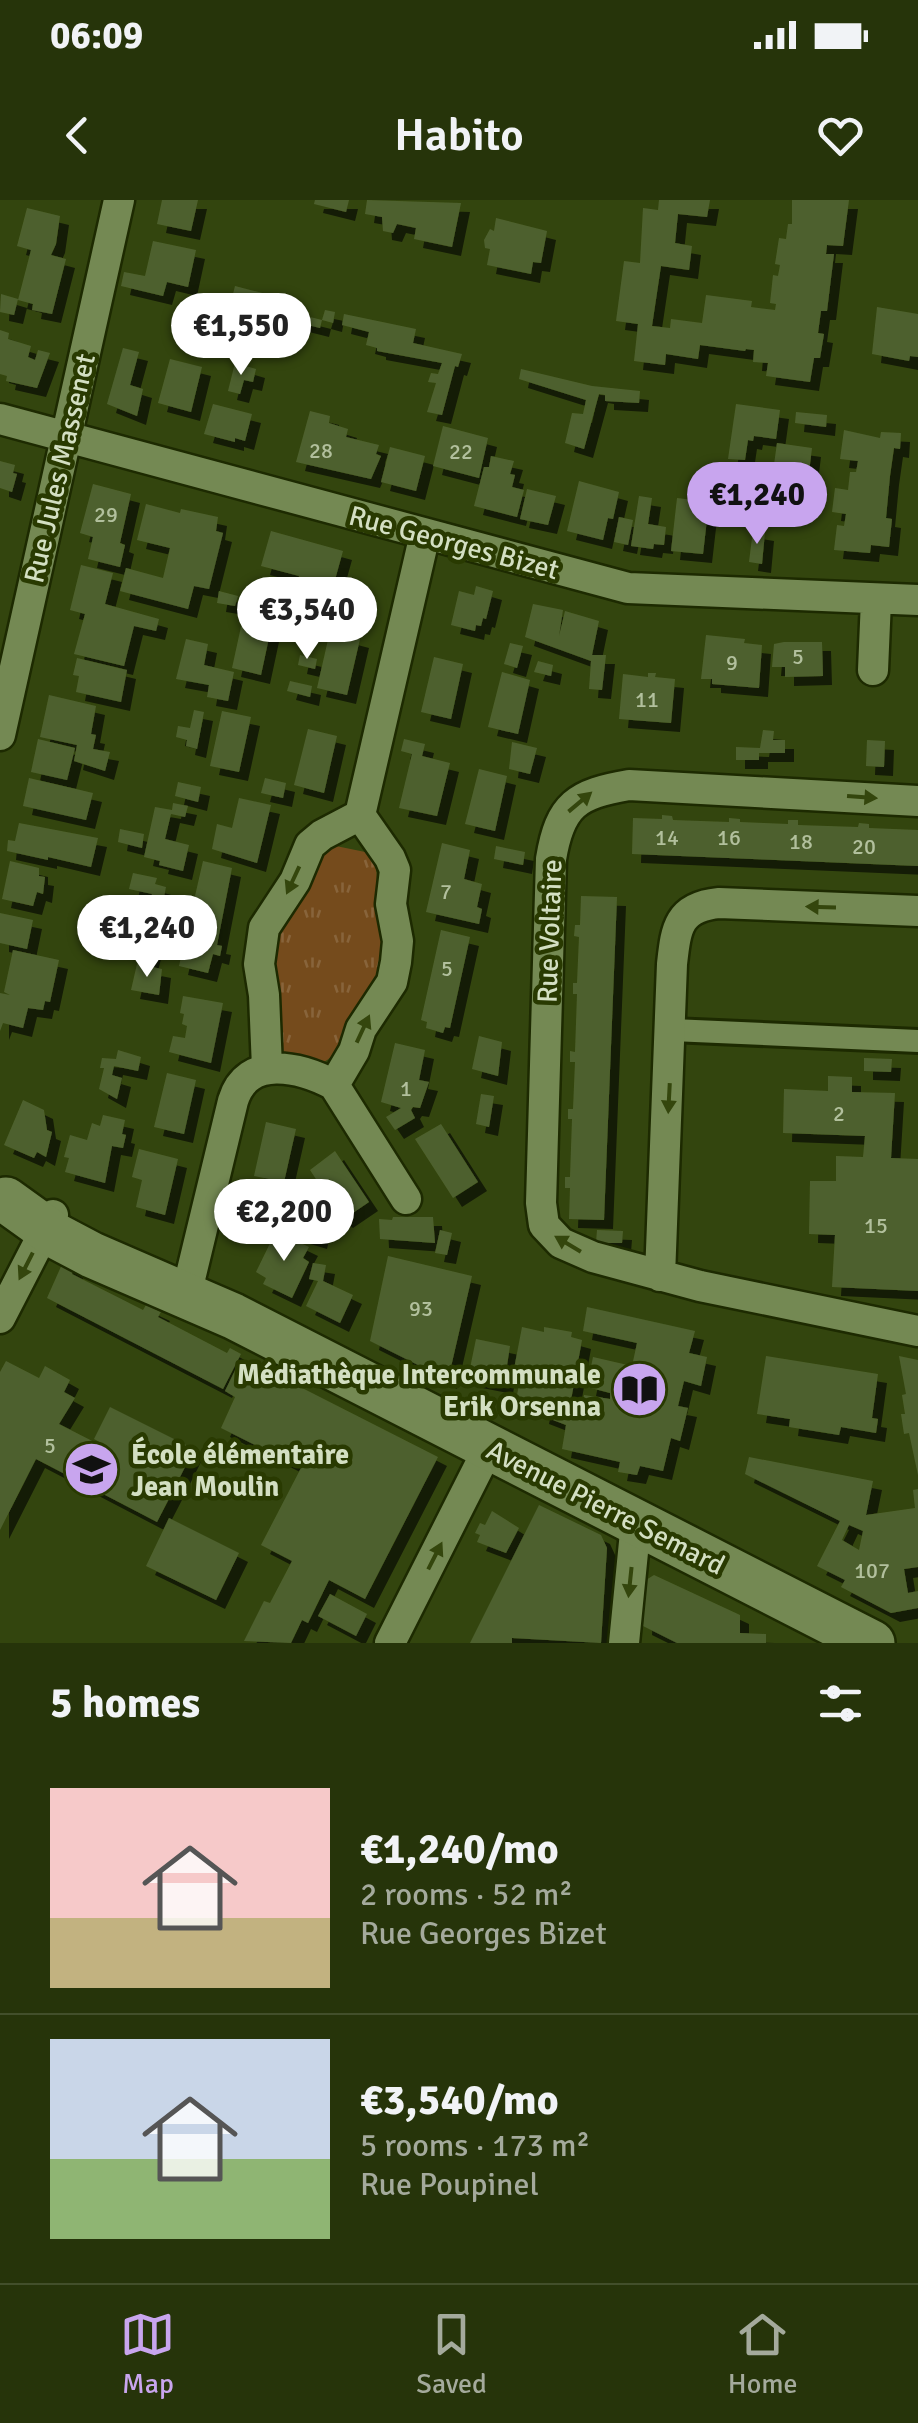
<!DOCTYPE html>
<html lang="en">
<head>
<meta charset="utf-8">
<style>
	:root { --surface:#26340a; --page:#2e3c13; --text:#f1f3f6; --muted:#a4aa9c; --line:#424f2b; --accent:#c8a5ee }
	body { margin:0; font-family:Signika,sans-serif; background:var(--page); color:var(--text); height:100vh; display:flex; flex-direction:column; font-size:38px; white-space:nowrap }
	* { box-sizing:border-box; margin:0 }
	p { font-size:32px; color:var(--muted) }
	.icon { flex:none; width:55px; height:55px; fill:none; stroke:currentColor; stroke-width:2; stroke-linecap:round; stroke-linejoin:round }
	.map { position:relative; height:1443px; overflow:hidden }
	.panel { display:flex; flex-direction:column; background:var(--surface); flex:1 }
	.panel>* { flex:none }
	.price { position:absolute; translate:-50% -85px; padding:0 22px; border-radius:35px; background:#fff; color:#222; font-size:32px; line-height:65px; filter:drop-shadow(0 2px 5px #0008) }
	.price::after { content:''; position:absolute; left:50%; top:60px; width:30px; height:22px; margin-left:-15px; background:inherit; clip-path:polygon(0 0,100% 0,50% 100%) }
	.price.current { background:var(--accent); color:#111 }
	ul { padding:0; list-style:none }
	li { display:flex; align-items:center; gap:30px; height:250px; padding:0 50px }
	li+li { border-top:2px solid var(--line) }
	li span { display:grid; place-items:center; flex:none; width:280px; height:200px; border-radius:0px; color:#555 }
	li>.icon { margin-inline-start:auto }
	span .icon { width:120px; height:120px; fill:#fffc; stroke-width:1 }
	li b { font-size:42px }
	h2 { display:flex; justify-content:space-between; align-items:center; height:120px; padding:0 50px; font-size:42px }
	.status { display:flex; justify-content:space-between; align-items:center; height:70px; padding:0 50px; background:var(--surface); direction:ltr }
	.status svg { height:28px; fill:currentColor }
	header { display:flex; justify-content:space-between; align-items:center; height:130px; padding:0 50px; background:var(--surface); font-size:45px; font-weight:600 }
	.tabs { display:flex; justify-content:space-around; align-items:center; height:140px; border-top:2px solid var(--line); background:var(--surface); font-size:28px; color:var(--muted) }
	.tabs a { display:grid; justify-items:center; gap:5px }
	.tabs .current { color:var(--accent) }
	.map>svg:first-child { display:block }
	.grass { fill:url(#grass-tufts) }
	.building { fill:#4e612d; fill-rule:evenodd; filter:url(#shadow) }
	.lines { fill:none; stroke-linecap:round; stroke-linejoin:round }
	.pedestrian-casing { stroke:#1d2a01; stroke-width:28 }
	.minor-casing { stroke:#1d2a01; stroke-width:35 }
	.secondary-casing { stroke:#1d2a01; stroke-width:50 }
	.pedestrian { stroke:#748953; stroke-width:22 }
	.minor { stroke:#748953; stroke-width:30 }
	.secondary { stroke:#748953; stroke-width:45 }
	.oneway { fill:#34460d }
	.labels { text-anchor:middle; stroke-width:9; stroke-linejoin:round; paint-order:stroke }
	.number-label { font-size:22px; fill:#b2c09d }
	.street-label { font-size:28px; fill:#d3dfc2; stroke:#293a01 }
	.poi-label { font-size:28px; font-weight:bold; fill:#d3dfc2; stroke:#293a01; text-anchor:end }
</style>
</head>
<body>
<div class="status"><b>06:09</b><svg viewBox="0 0 49 12"><path d="M0 12V9h3v3zM5 12V6h3v6zM10 12V3h3v9zM15 12V0h3v12zM26 1h20v11H26zM47 4h2v5h-2z"/></svg></div>
<header><svg class="icon" aria-label="back" viewBox="0 0 24 24"><path d="M15 5l-7 7 7 7"/></svg>Habito<svg class="icon" aria-label="heart" viewBox="0 0 24 24"><path d="M12 20l-8-8c-3-5 5-10 8-4 3-6 11-1 8 4z"/></svg></header>
<div class="map">
<svg width="918" height="1443" viewBox="0 0 918 1443">
	<defs>
		<pattern id="grass-tufts" width="24" height="20" patternUnits="userSpaceOnUse" patternTransform="scale(2.5)"><rect width="24" height="20" fill="#754b1c"/><path d="M3 7l-1-3M5 7V3M7 7l1-3M15 17l-1-3M17 17v-4M19 17l1-3" fill="none" stroke="#88643b"/></pattern>
		<filter id="shadow"><feDropShadow dx="9" dy="9" stdDeviation="0" flood-color="#0009"/></filter>
	</defs>
	<rect width="100%" height="100%" fill="#33450e"/>
	<path class="grass" d="M331 645 370 653C381 673 375 684 376 705 377 718 383 730 383 744 384 775 350 852 320 864L284 856 278 849 271 741 315 660Z"/>
	<path class="building" d="M162 0H198L191 31 157 24Z
		M315 0H349L346 12 314 4Z
		M367 0 461 3 452 47 414 39 416 28 397 24 393 33 383 31 382 17 365 14Z
		M659 0H710L707 17 678 14 675 43 692 46 689 70 661 66 652 126 670 128 671 119 702 123 706 95 752 101 751 107 775 110 776 104 770 103 773 75 778 76 780 65 775 64 779 38 786 39 788 24H792V0H849L843 46 827 45 826 54H834L827 111H821L818 133 824 134 820 158H814L810 182 766 176 768 163 753 162 754 150 746 149 745 151 700 145 698 159 666 154 665 165 634 161 638 124 616 121 624 61 640 63 643 8 658 10Z
		M27 8 60 16 56 44 51 55 66 59 52 114 32 110 33 104 18 100 31 50 17 46Z
		M496 18 547 31 541 63 533 62 531 74 487 65 490 49 485 48 484 40 490 29 494 31Z
		M153 41 196 50 188 87 167 82 163 96 121 86 124 72 145 76Z
		M235 86 274 96 272 107 232 98Z
		M1 94 18 99 14 115 0 112Z
		M877 107 918 114V157L910 156 909 161 872 154Z
		M325 110 335 112 333 123 322 120 320 128 284 119 286 111 322 120Z
		M344 114 416 129 413 143 462 154 458 167 455 166 442 215 427 212 436 183 428 182 431 173 438 174 442 163 377 151V148L366 145 369 132 342 125Z
		M0 130 9 133 8 139 31 146 28 157 35 160 38 150 50 153 37 188 6 181 7 176 0 174Z
		M123 148 139 152 130 185 143 189 137 216 107 204Z
		M170 159 202 167 191 212 158 203Z
		M235 163 256 169 253 182 244 180 240 194 228 191Z
		M521 169 592 186 640 191 639 203 605 201V195L599 194 584 249 565 243 572 213 583 214 586 200 519 179Z
		M213 204 252 214 245 241 235 238V242L204 234Z
		M736 204 780 210 776 239 754 236 753 241 748 240 745 260 728 259Z
		M310 211 330 216 329 223 348 229 346 237 379 245 376 254 381 256 371 279 296 262Z
		M796 212 827 215 826 227 795 223Z
		M443 226 488 238 479 278 433 266Z
		M844 230 880 238 881 232 901 233 900 249 894 248 890 276 886 318 892 319 889 347 871 345 870 353 834 350 837 325 844 326 846 314 832 312 835 288 848 290 850 272H856L858 261 840 259Z
		M777 243 812 248 806 297 770 293Z
		M390 247 425 256 416 291 381 282Z
		M491 256 514 261 510 274 515 275 512 287 524 290 517 317 474 306 484 267H489Z
		M0 261 15 265 13 273 17 274 12 292 0 288Z
		M579 281 619 292 613 319 608 318 603 340 567 331Z
		M93 284 131 294 120 343 125 345 120 367 88 359 93 337 80 333Z
		M527 289 556 296 548 325 520 319Z
		M639 296 652 298 648 324 666 327 664 345 654 344 653 349 631 346Z
		M677 298 709 302 703 354 671 351Z
		M146 304 180 313 181 309 218 317 216 331 223 333 209 389 194 386 188 409 120 391 126 368 163 378 170 348 137 340Z
		M619 317 633 320 628 345 614 342Z
		M753 330 765 332 762 364 749 362Z
		M271 331 343 351 324 419 299 413 305 391 297 389 299 376 261 366Z
		M81 365 113 373 105 404 159 419 156 431 134 426 124 466 74 454 85 414 70 410Z
		M476 386 493 391 486 419 483 418 481 426 476 425 475 431 451 425 459 391 474 395Z
		M219 391 238 396 235 406 217 403Z
		M533 404 563 410 559 436 565 411 599 421 592 455H606L602 490 589 489 591 461 525 437Z
		M244 413 273 419 261 475 232 468Z
		M330 431 360 439 347 495 317 488Z
		M706 435 745 439 744 443 762 445 759 488 712 484V479H701Z
		M186 439 208 444 204 465 234 472 228 501 207 497 209 485 176 479Z
		M784 442H822L823 476 785 477V467H772L774 444Z
		M510 443 523 446 517 468 504 464Z
		M300 455 317 459 315 469 298 465Z
		M434 457 463 464 451 519 421 512Z
		M77 458 127 470 121 502 76 492 79 476 73 475Z
		M538 461 553 465 551 476 534 472Z
		M502 472 530 480 518 534 488 527Z
		M648 473H656L655 477 675 479 671 523 619 519 623 474 648 477Z
		M290 481 312 486 310 497 287 491Z
		M49 495 96 506 91 534 96 535 93 549 110 552 105 571 74 561 77 545 40 537Z
		M194 510 204 512 197 549 186 546 187 540 176 537 178 526 190 528Z
		M222 511 251 517 239 572 210 566Z
		M308 529 337 536 324 593 294 585Z
		M763 530 774 531 773 540H785V553H759V560H736V547L760 548Z
		M38 539 75 548 67 580 31 572Z
		M404 539 425 544 422 556 450 563 437 616 399 608 412 554 401 551Z
		M867 540 885 541 884 567 866 566Z
		M512 542 537 548 530 574 509 569Z
		M479 569 507 576 495 631 465 624Z
		M29 578 93 593 86 620 23 606Z
		M265 578 286 583 283 598 261 593Z
		M178 582 201 587 198 602 175 596Z
		M239 598 271 605 257 663 212 649 217 624 232 628Z
		M173 603 188 606 185 617 171 614 165 639 189 645 183 671 159 665 160 661 144 657 155 607 172 610Z
		M662 615 672 616 673 620 729 622V618L740 619V622L788 624V620H798V625L858 627 859 623 869 624V628L918 630V666L632 654 633 618 662 619Z
		M19 623 98 638 91 667 48 657V660L7 651 8 640 15 641Z
		M120 629 144 634 142 648 118 642Z
		M442 643 470 650 464 679 482 684 477 707 482 709 479 724 426 712Z
		M496 646 525 652 523 665 494 659Z
		M10 661 39 668V676L45 677 43 694 37 692 33 706 2 699Z
		M203 661 232 668 217 745 222 746 220 756 213 754 208 773 179 766Z
		M133 673 157 678 155 684 166 687 163 702 151 699 152 694 129 689Z
		M581 696 617 697 604 1020 569 1019 570 988H565V977H570L572 919H568V909H573L575 862H570V851L575 852 577 794H573V783H577L579 737 574 736 575 725H580Z
		M0 713 33 720 27 749 0 743Z
		M136 721 146 723 142 743 153 746 149 762 138 759 140 752 124 748 126 738 121 737 122 732 133 734Z
		M441 730 470 737 450 828 445 827 443 833 426 828 427 822 421 820Z
		M13 750 59 760 50 802 45 801 43 810 28 808 23 828 3 823 0 831V793L10 795 4 792Z
		M137 764 162 769 159 795 131 790Z
		M183 796 223 803 211 863 169 852 173 836 185 838 187 826 182 824 184 814 180 813Z
		M479 836 502 842 498 876 472 869Z
		M395 843 425 850 419 880 429 882 420 908 413 907 411 910 415 918 395 930 386 917 401 908 381 902Z
		M118 850 141 857 138 871 114 866 112 875 122 878 117 899 99 889 104 868H100L102 858 116 859Z
		M864 858 892 859 891 872 864 871Z
		M167 873 196 880 184 934 154 927Z
		M828 876 852 877V892L895 893 891 958 918 959V1091L832 1087 835 1035 809 1034 810 981H836V956L863 957 865 936 783 933 784 889 828 891Z
		M481 894 494 896 489 927 476 924Z
		M23 900 44 910 47 930 52 932 46 957 37 952 34 958 4 945Z
		M103 915 125 920 122 934 126 935 123 948 112 946 105 983 65 972 69 958 64 957 70 935 87 940 92 923 100 926Z
		M266 922 296 929 284 982 254 976Z
		M441 924 478 982 453 998 415 939Z
		M139 949 178 959 165 1015 136 1007 142 980 132 977Z
		M335 951 369 1002 344 1019 341 1017 332 1022 325 1011 333 1005 310 970Z
		M304 1009 307 1024 321 1027 318 1040 288 1031 289 1020Z
		M393 1017H433L435 1043 380 1039 379 1019 392 1020Z
		M440 1030 452 1033 447 1055 435 1053Z
		M597 1030 623 1031 622 1043H596Z
		M276 1031 309 1047 303 1058 309 1062 292 1098 263 1084 266 1078 256 1072Z
		M388 1056 472 1076 448 1180 370 1141Z
		M63 1062 75 1067 72 1074 143 1110 146 1105 161 1112 158 1117 227 1153 230 1148 241 1154 223 1189 47 1098Z
		M313 1063 326 1065 323 1081 353 1095 340 1123 306 1106 318 1081 309 1079Z
		M587 1107 695 1131 689 1153 707 1157 701 1186 684 1181 678 1206 688 1208 680 1241 671 1238 663 1271 640 1266 637 1275 618 1272 620 1262 562 1249 566 1225 540 1215 541 1210 515 1205 522 1170 514 1169 522 1127 544 1132V1127L572 1132 571 1137 582 1140 569 1211 581 1214 584 1195 610 1199V1193L587 1187 593 1157 632 1166 637 1143 583 1131Z
		M476 1139 510 1146 504 1185 468 1178Z
		M766 1156 878 1174 872 1218 878 1219 876 1233 841 1227 839 1235 789 1227 790 1219 757 1214Z
		M899 1156 918 1160V1275L909 1233 904 1234 901 1214H905L902 1195 906 1194Z
		M240 1160 251 1166 253 1163 438 1257 365 1399 329 1380 308 1423 302 1420 291 1443 244 1441 264 1401 270 1403 292 1361 261 1345 301 1268 221 1228 235 1197 225 1191Z
		M6 1161 39 1178 45 1166 70 1180 64 1192 75 1198 59 1224 102 1246 103 1244 94 1239 110 1207 194 1249 178 1281 173 1278 168 1288 173 1291 157 1322 36 1259 0 1330V1172Z
		M749 1257 873 1281 866 1315 915 1308 913 1290 918 1289V1367L904 1369 908 1393 918 1391V1408L891 1413 841 1387 845 1380 817 1366 840 1321 745 1274ZM849 1325 863 1331 859 1350 842 1340Z
		M539 1305 601 1335 607 1348 601 1443 512 1438V1443H470Z
		M492 1311 519 1328 506 1353 477 1342 480 1335 475 1333 480 1323 485 1325Z
		M169 1318 239 1353 216 1400 146 1366Z
		M654 1375 740 1415V1433L766 1434V1443H677L643 1426 646 1380Z
		M330 1394 367 1414 356 1436 318 1416Z"/>
	<g class="lines">
		<defs>
			<path id="pedestrian" d="M672 830 918 841"/>
			<path id="minor" d="M0 219 628 388 918 400
				M873 470 876 400
				M0 535 119 0
				M918 601 629 585C577 594 560 604 551 659L541 1003 544 1025 561 1043 593 1057 700 1086 918 1131
				M360 615 425 334
				M267 868 264 795 259 764 264 728 295 681 310 645 322 635 360 615
				M334 885 406 999
				M660 1076 672 764C676 728 678 707 719 703L918 711
				M183 1096 189 1083 233 901C247 854 300 867 334 885L354 851 361 829 392 782 396 762 398 741 391 704 395 670 390 658 360 615
				M0 1118 53 1015
				M390 1443 489 1247
				M624 1443 636 1322"/>
			<path id="secondary" d="M6 1000 56 1036 92 1055 233 1116 872 1443"/>
		</defs>
		<use href="#pedestrian" class="pedestrian-casing"/>
		<use href="#minor" class="minor-casing"/>
		<use href="#secondary" class="secondary-casing"/>
		<use href="#pedestrian" class="pedestrian"/>
		<use href="#minor" class="minor"/>
		<use href="#secondary" class="secondary"/>
	</g>
	<defs><path id="oneway-solid" d="M-6-.8H1V-3.2L6.5 0L1 3.2V.8H-6Z" transform="scale(2.5)"/></defs>
	<g class="oneway">
		<use href="#oneway-solid" transform="translate(862 597) rotate(4)"/>
		<use href="#oneway-solid" transform="translate(580 602) rotate(-40)"/>
		<use href="#oneway-solid" transform="translate(293 680) rotate(115)"/>
		<use href="#oneway-solid" transform="translate(821 707) rotate(-178)"/>
		<use href="#oneway-solid" transform="translate(363 829) rotate(-65)"/>
		<use href="#oneway-solid" transform="translate(669 898) rotate(93)"/>
		<use href="#oneway-solid" transform="translate(568 1044) rotate(-149)"/>
		<use href="#oneway-solid" transform="translate(26 1066) rotate(117)"/>
		<use href="#oneway-solid" transform="translate(435 1356) rotate(-63)"/>
		<use href="#oneway-solid" transform="translate(630 1382) rotate(96)"/>
	</g>
	<defs>
		<symbol id="library-disc" viewBox="-11 -11 22 22"><circle r="9.5" fill="#c8a5ee" stroke="#293a01"/><path d="M-6-4Q-3-5.5-.7-3.5V5Q-3 3-6 4ZM6-4Q3-5.5 .7-3.5V5Q3 3 6 4Z" fill="#111"/></symbol>
		<symbol id="school-disc" viewBox="-11 -11 22 22"><circle r="9.5" fill="#c8a5ee" stroke="#293a01"/><path d="M0-5L7-2L0 1L-7-2ZM-4 1L0 2.5L4 1V4Q0 6-4 4Z" fill="#111"/></symbol>
	</defs>
	<g fill-rule="evenodd">
		<use href="#library-disc" x="608" y="1158" width="63" height="63"/>
		<use href="#school-disc" x="60" y="1238" width="63" height="63"/>
	</g>
	<g class="labels">
		<g class="number-label">
			<text x="321" y="258">28</text>
			<text x="461" y="259">22</text>
			<text x="106" y="322">29</text>
			<text x="798" y="464">5</text>
			<text x="732" y="470">9</text>
			<text x="647" y="507">11</text>
			<text x="667" y="645">14</text>
			<text x="729" y="645">16</text>
			<text x="801" y="649">18</text>
			<text x="864" y="654">20</text>
			<text x="446" y="699">7</text>
			<text x="447" y="776">5</text>
			<text x="406" y="896">1</text>
			<text x="839" y="921">2</text>
			<text x="876" y="1033">15</text>
			<text x="421" y="1116">93</text>
			<text x="50" y="1253">5</text>
			<text x="872" y="1378">107</text>
		</g>
		<g class="street-label">
			<text transform="translate(59 268) rotate(-77)" y="10">Rue Jules Massenet</text>
			<text transform="translate(454 342) rotate(15)" y="10">Rue Georges Bizet</text>
			<text transform="translate(549 731) rotate(-88)" y="10">Rue Voltaire</text>
			<text transform="translate(606 1307) rotate(27)" y="10">Avenue Pierre Semard</text>
		</g>
		<g class="poi-label">
			<text x="601" y="1184">Médiathèque Intercommunale<tspan x="601" dy="32">Erik Orsenna</tspan></text>
			<text x="131" y="1264" text-anchor="start">École élémentaire<tspan x="131" dy="32">Jean Moulin</tspan></text>
		</g>
	</g>
</svg>
<b class="price" style="left:241px;top:178px">€1,550</b>
<b class="price current" style="left:757px;top:347px">€1,240</b>
<b class="price" style="left:307px;top:462px">€3,540</b>
<b class="price" style="left:147px;top:780px">€1,240</b>
<b class="price" style="left:284px;top:1064px">€2,200</b>
</div>
<section class="panel">
<h2>5 homes<svg class="icon" aria-label="filters" viewBox="0 0 24 24"><path d="M4 7h16M4 17h16"/><circle cx="9" cy="7" r="2"/><circle cx="15" cy="17" r="2"/></svg></h2>
<ul>
<li><span style="background:linear-gradient(#f6c9c9 65%,#c2b280 0)"><svg class="icon" aria-label="home" viewBox="0 0 24 24"><path d="M3 11l9-7 9 7M6 9v11h12V9"/></svg></span><div><b>€1,240/mo</b><p>2 rooms · 52 m²</p><p>Rue Georges Bizet</p></div></li>
<li><span style="background:linear-gradient(#c9d6e8 60%,#8fb573 0)"><svg class="icon" aria-label="home" viewBox="0 0 24 24"><path d="M3 11l9-7 9 7M6 9v11h12V9"/></svg></span><div><b>€3,540/mo</b><p>5 rooms · 173 m²</p><p>Rue Poupinel</p></div></li>
</ul>
</section>
<nav class="tabs">
<a class="current"><svg class="icon" aria-label="map" viewBox="0 0 24 24"><path d="M3 6l6-2 6 2 6-2v14l-6 2-6-2-6 2zM9 4v14M15 6v14"/></svg>Map</a>
<a><svg class="icon" aria-label="saved" viewBox="0 0 24 24"><path d="M7 4h10v16l-5-4-5 4z"/></svg>Saved</a>
<a><svg class="icon" aria-label="home" viewBox="0 0 24 24"><path d="M3 11l9-7 9 7M6 9v11h12V9"/></svg>Home</a>
</nav>
</body>
</html>
